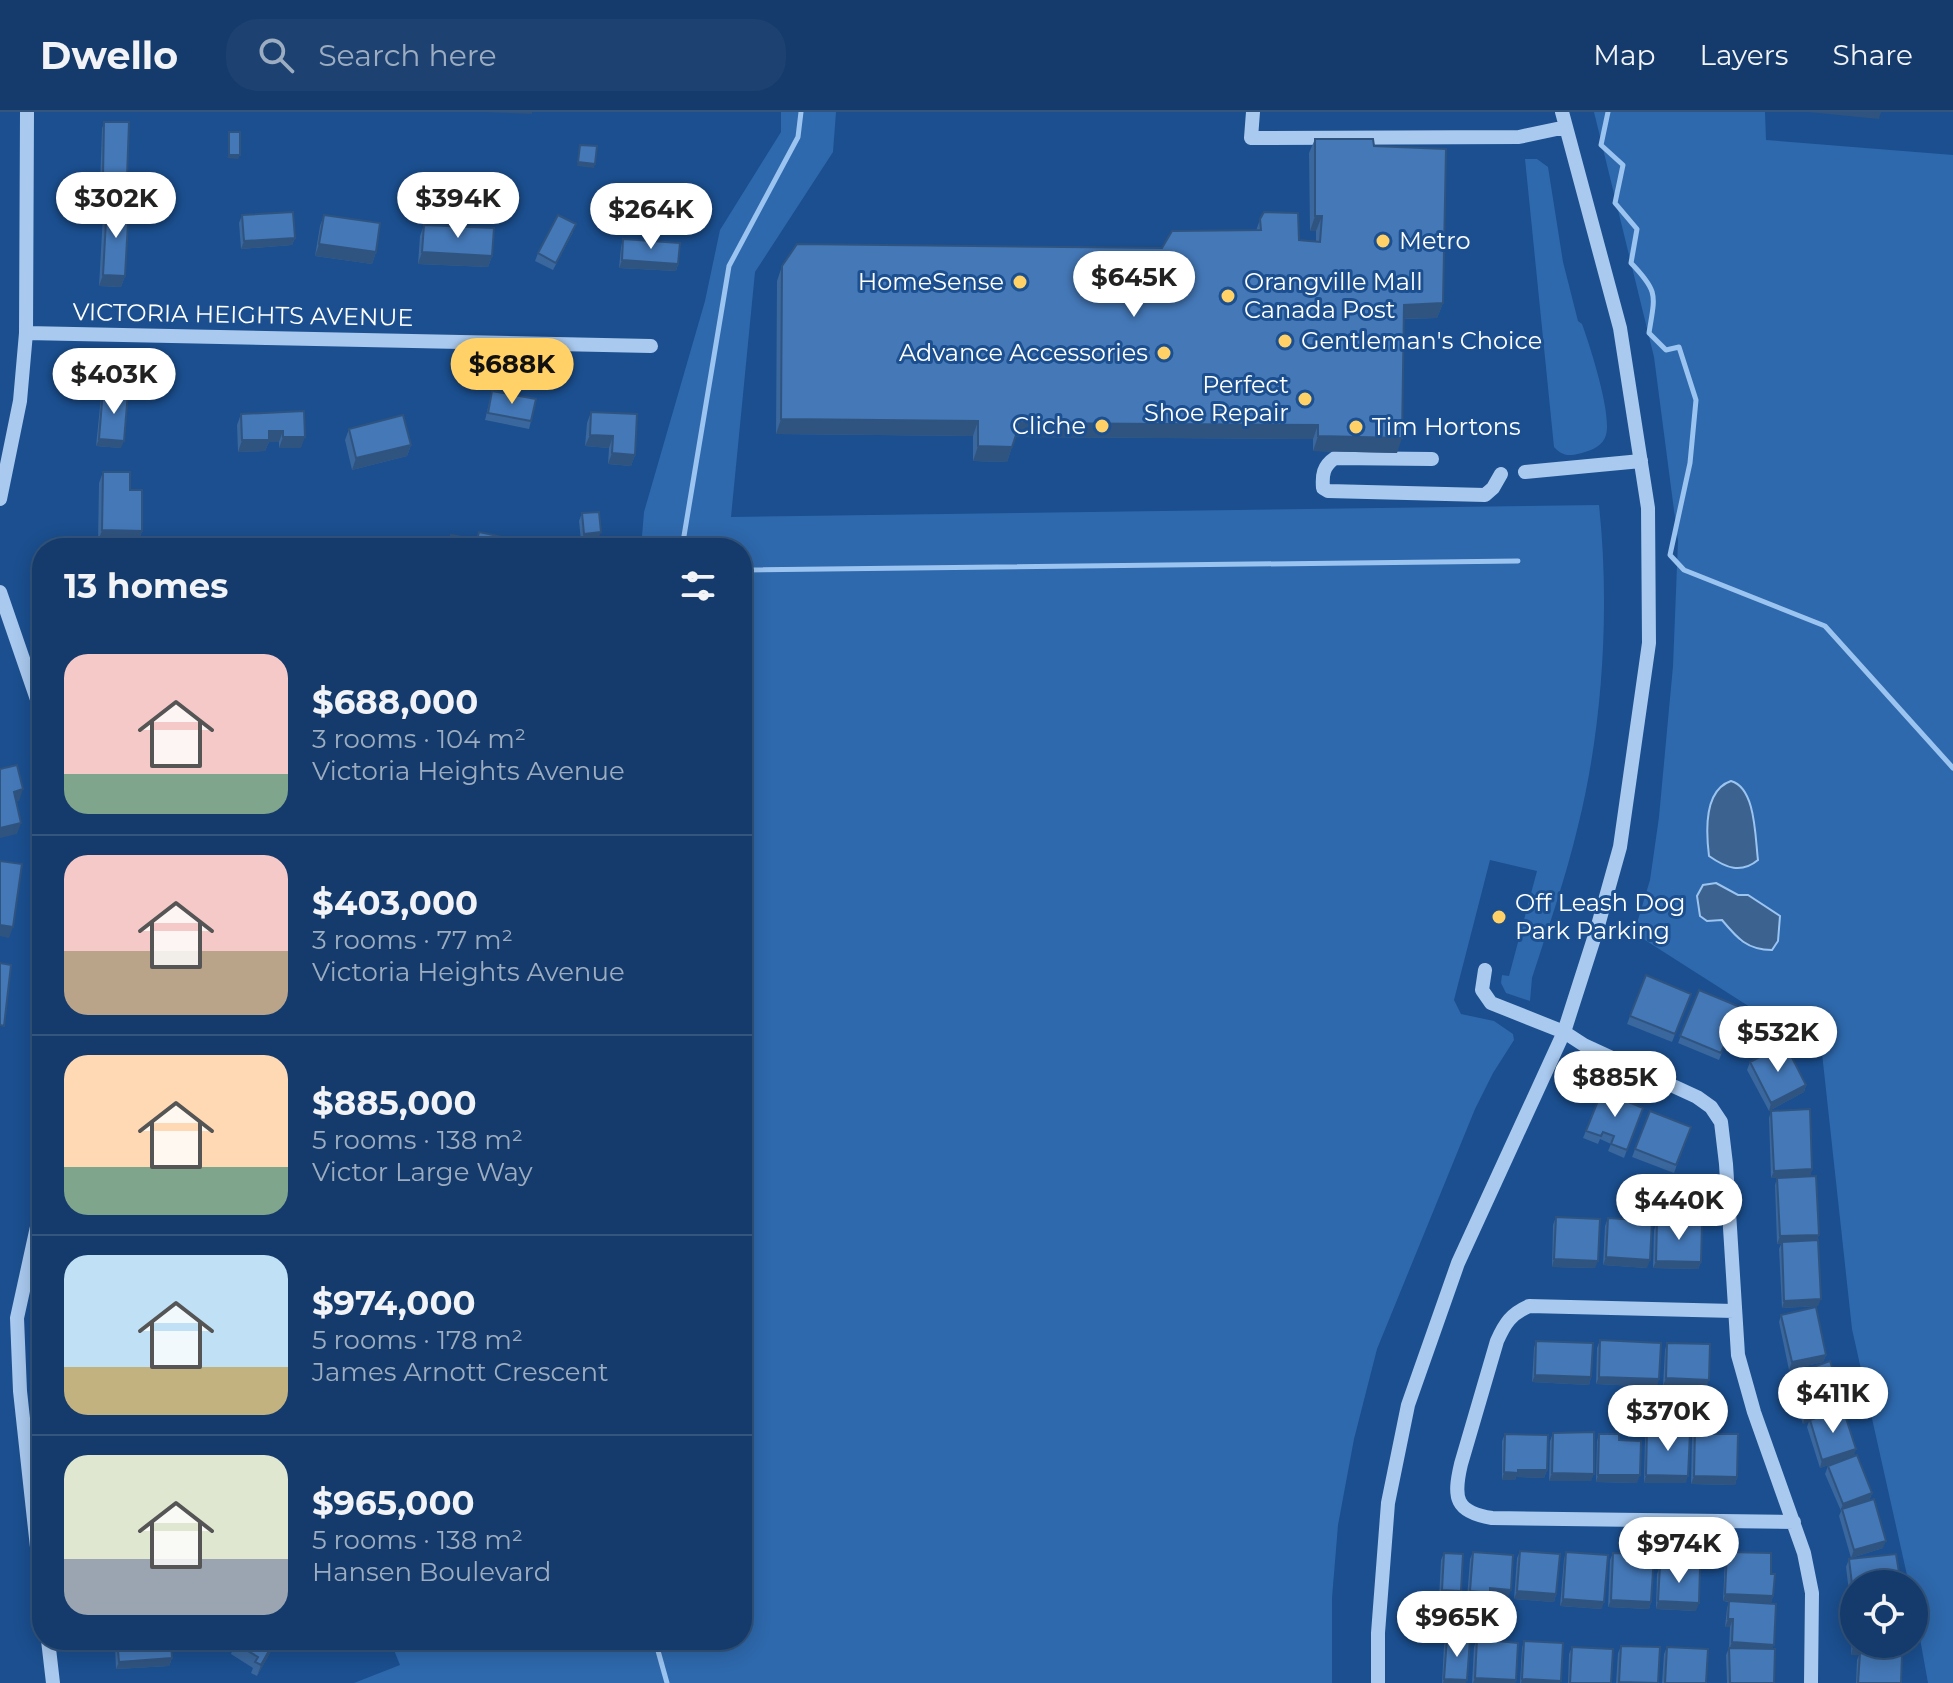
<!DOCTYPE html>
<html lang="en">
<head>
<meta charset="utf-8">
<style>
	:root { --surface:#143b6b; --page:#1d4271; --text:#f1f3f6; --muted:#9dadc1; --line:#33557e; --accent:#ffd166 }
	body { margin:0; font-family:Montserrat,sans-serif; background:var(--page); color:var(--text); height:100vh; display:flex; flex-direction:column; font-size:30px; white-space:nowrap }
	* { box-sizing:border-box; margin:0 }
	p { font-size:26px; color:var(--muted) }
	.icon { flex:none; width:44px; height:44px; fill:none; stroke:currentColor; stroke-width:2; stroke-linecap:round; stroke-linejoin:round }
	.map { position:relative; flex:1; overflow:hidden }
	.panel { position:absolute; left:32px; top:426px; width:720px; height:1112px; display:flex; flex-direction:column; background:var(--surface); border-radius:32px; box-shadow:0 4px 20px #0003,0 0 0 2px var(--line) }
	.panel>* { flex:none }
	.buttons { position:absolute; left:1840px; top:1458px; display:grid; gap:16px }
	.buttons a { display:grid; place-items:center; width:88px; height:88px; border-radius:50%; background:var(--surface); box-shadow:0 4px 20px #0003,0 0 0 2px var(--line); font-size:40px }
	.price { position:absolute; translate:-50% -68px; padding:0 18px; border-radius:28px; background:#fff; color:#222; font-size:26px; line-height:52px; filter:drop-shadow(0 2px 4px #0008) }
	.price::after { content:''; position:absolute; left:50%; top:48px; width:24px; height:18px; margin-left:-12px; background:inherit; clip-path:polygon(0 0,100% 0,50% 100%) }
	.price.current { background:var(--accent); color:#111 }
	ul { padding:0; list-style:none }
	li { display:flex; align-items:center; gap:24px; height:200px; padding:0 32px }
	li+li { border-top:2px solid var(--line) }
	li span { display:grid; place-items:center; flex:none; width:224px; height:160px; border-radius:24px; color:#555 }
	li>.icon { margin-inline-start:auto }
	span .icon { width:96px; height:96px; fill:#fffc; stroke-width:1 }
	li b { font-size:34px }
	h2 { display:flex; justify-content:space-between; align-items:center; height:96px; padding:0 32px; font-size:34px }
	header { display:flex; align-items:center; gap:48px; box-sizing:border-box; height:112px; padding:0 40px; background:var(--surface); border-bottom:2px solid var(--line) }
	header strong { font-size:38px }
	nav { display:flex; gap:44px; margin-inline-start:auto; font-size:28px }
	.search { width:560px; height:72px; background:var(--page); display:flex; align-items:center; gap:20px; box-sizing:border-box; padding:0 28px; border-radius:32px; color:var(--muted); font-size:30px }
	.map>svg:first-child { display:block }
	.green { fill:#2e69ad; fill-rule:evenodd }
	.water { fill:#3c6290; stroke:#9cc4f0; stroke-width:2 }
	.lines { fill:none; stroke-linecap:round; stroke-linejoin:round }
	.stream { stroke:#9cc4f0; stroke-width:5 }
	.minor { stroke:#a9c9ee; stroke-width:14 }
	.wall { fill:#3a679d }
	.shaded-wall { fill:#305480 }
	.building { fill:#4478b7; stroke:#305480; stroke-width:2 }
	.poi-dot { fill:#ffd166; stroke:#1b4f8f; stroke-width:3 }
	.labels { text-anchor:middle; stroke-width:6; stroke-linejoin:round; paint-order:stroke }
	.poi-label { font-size:24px; fill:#fff; stroke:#1b4f8f; text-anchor:start }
	.street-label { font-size:24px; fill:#fff; stroke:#1b4f8f }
</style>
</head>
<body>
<header>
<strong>Dwello</strong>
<div class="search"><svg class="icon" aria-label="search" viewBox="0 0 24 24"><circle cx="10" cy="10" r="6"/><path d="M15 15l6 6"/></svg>Search here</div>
<nav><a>Map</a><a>Layers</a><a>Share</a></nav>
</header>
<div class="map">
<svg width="1953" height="1571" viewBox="0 0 1953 1571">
	<rect width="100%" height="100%" fill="#1b4f8f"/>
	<path class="green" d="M781 0H836L833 40 755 160 731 405 1599 393C1610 495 1603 614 1578 714 1566 765 1548 816 1532 866L1530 889 1506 881 1501 871 1502 863 1509 864 1537 759 1490 748 1454 888 1461 902 1494 909 1513 922 1514 928 1493 961 1475 997 1377 1237 1354 1327 1338 1413 1332 1486V1571H354L400 1553 390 1528H742V436H641L644 400 705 189 720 118 781 20Z
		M1594 0H1765L1766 28 1953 43V1571H1928L1914 1493V1472H1909L1852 1217 1822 941 1634 821 1650 768 1659 705 1673 554 1678 429 1654 245ZM1716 771 1738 783H1748L1741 830 1722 808 1707 809Z
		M1525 47H1537L1548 55 1563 150 1578 209 1582 212C1590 234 1612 302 1606 323 1603 334 1592 338 1582 341 1570 344 1563 345 1554 335Z"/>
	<path class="water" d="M1731 669C1756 676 1755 725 1758 748 1741 762 1726 756 1709 744 1706 720 1704 678 1731 669Z
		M1716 771 1738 783H1748L1780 804 1778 829 1772 838C1747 838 1737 826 1722 808L1707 809 1700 804 1697 784 1703 773Z"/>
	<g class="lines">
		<path class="stream" d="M1608 0 1601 33 1623 53 1615 91 1637 117 1631 151C1659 180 1655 183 1649 221L1666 238 1679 235 1696 288 1690 351 1670 443 1684 458 1825 514 1953 656
			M682 436 729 154 798 25 801 0
			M742 458 1518 449
			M655 1528 667 1571"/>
		<path class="minor" d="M1253 0 1251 26 1519 25 1566 15
			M26 221 651 234
			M1432 347 1335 346C1323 354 1322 363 1323 376L1328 379 1485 383 1493 376 1501 362
			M1525 360 1641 349
			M0 387 20 289 26 221 27 0
			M0 480 42 602
			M1485 858 1482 878 1491 891 1564 920 1584 933 1697 985 1711 995 1721 1010 1726 1052 1738 1243 1754 1300 1804 1441 1812 1481 1811 1571
			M42 1092 17 1206 20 1279 42 1481
			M1734 1199 1529 1194C1511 1202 1505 1211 1497 1229L1461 1352C1453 1386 1455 1400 1492 1406L1794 1410
			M48 1528 53 1571
			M1378 1571V1521L1388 1391 1408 1293 1458 1151 1564 920 1597 817 1620 735 1649 531 1648 396 1620 216 1562 0"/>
	</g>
	<path class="wall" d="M104 10 127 65 124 72H100L102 17Z
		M1315 27 1374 34 1443 191 1437 206 1404 207 1397 341 1313 339V327L1015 325 1007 350 973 349V324L776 322 777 169 782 154 1162 136 1256 119 1260 107 1299 128 1316 129V119H1310L1309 41Z
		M107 91 125 164 121 175 99 174 103 102Z
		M242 103 295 126 292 133 241 137 239 111Z
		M324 103 376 140 372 152 315 144 320 114Z
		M424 113 492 144 488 155 418 152 420 124Z
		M573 120 553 158 535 149 538 141Z
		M623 127 678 152 676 159 619 156 621 135Z
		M103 278 121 336 96 334 101 285Z
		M492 279 531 309 529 317 485 308Z
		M304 299 301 336H279V330H269L265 339 238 340 237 313 241 302Z
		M591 300 635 343 631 354 608 352 609 336 585 334 587 311Z
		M349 317 411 333 407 344 352 358 345 328Z
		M103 360 130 378 142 419 138 430H98L99 371Z
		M582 401 598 428 581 429 579 409Z
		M1646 863 1691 882 1672 930 1627 912Z
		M1699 878 1740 895 1719 948 1678 931Z
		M1750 950 1806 973 1804 980 1769 999 1747 958Z
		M1602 979 1643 996 1624 1046 1608 1039 1611 1032 1600 1027 1598 1032 1583 1026Z
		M1650 999 1691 1015 1674 1061 1632 1045Z
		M1771 999 1812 1057 1810 1064 1819 1123 1817 1128 1818 1194 1782 1196 1779 1137 1781 1132H1777L1775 1073 1777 1066H1771L1769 1006Z
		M1556 1105 1595 1156 1552 1155 1553 1113Z
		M1608 1106 1647 1156 1603 1153 1605 1114Z
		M1657 1111 1701 1150 1698 1157 1653 1156 1654 1118Z
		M1781 1203 1826 1243 1823 1250 1789 1258 1779 1210Z
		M1600 1228 1657 1275 1596 1272 1597 1236Z
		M1536 1229 1591 1265 1589 1273 1532 1270 1534 1236Z
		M1667 1231 1706 1275 1663 1274 1665 1238Z
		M1791 1263 1842 1297 1854 1344 1872 1381 1869 1389 1883 1436 1851 1446 1839 1404 1841 1399 1825 1362 1828 1354 1851 1345 1820 1356 1807 1315 1809 1309 1803 1312 1788 1270Z
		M1695 1318 1712 1322 1737 1365 1735 1373 1691 1372 1692 1325Z
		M1647 1319 1686 1371H1644L1645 1327Z
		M1553 1321 1591 1369H1549L1550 1329Z
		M1505 1322 1547 1358 1544 1366 1516 1365 1515 1368H1502V1329Z
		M1599 1322 1619 1328 1637 1371 1596 1370 1597 1329Z
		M1520 1439 1556 1482 1554 1490 1514 1487 1517 1446Z
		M1473 1440 1508 1485 1489 1484 1487 1488 1467 1487 1470 1447Z
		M1566 1440 1602 1497 1560 1494 1564 1447Z
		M1727 1440 1771 1462 1773 1484 1771 1491 1774 1571H1727L1726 1543 1729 1536 1730 1515H1725L1727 1496 1729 1490 1723 1489 1725 1447Z
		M1444 1441 1461 1479 1458 1487 1439 1486 1441 1448Z
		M1613 1441 1651 1490 1649 1497 1608 1495 1610 1448Z
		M1849 1447 1854 1472V1496H1851L1846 1455Z
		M1660 1454 1696 1499 1656 1497 1657 1462Z
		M1854 1499V1532L1898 1542 1901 1571H1856L1857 1548 1859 1543H1851L1853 1502Z
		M1447 1526 1466 1571H1442L1444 1533Z
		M1477 1527 1516 1568 1515 1571H1472L1474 1535Z
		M116 1528H171L172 1546 169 1554 116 1557 115 1533Z
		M235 1528H277L257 1564 251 1561 253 1556 231 1542 236 1529Z
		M1524 1529 1560 1571H1520L1522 1536Z
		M1621 1534 1658 1571H1616L1618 1541Z
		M1572 1535 1611 1571H1568L1569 1542Z
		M1667 1535 1706 1571H1662L1664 1542Z"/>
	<path class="shaded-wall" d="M482 0H532V2Z
		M1808 0H1881L1879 7Z
		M229 43H240L238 47 227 46Z
		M578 50 595 52 594 56 577 54Z
		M103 64 127 65 124 72H100Z
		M1315 104H1322L1316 119H1310Z
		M295 126 292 133 241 137 244 129Z
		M319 132 376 140 372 152 315 144Z
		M422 140 492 144 488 155 418 152Z
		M622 148 678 152 676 159 619 156Z
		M103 163 125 164 121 175 99 174Z
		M1443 191 1437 206 1398 207 1404 193Z
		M781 307 978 309 973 324 776 322Z
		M1020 311 1318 313 1313 327 1015 325Z
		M269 319H283L279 330H269L265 339 238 340 242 328Z
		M590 323 613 324 609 336 585 334Z
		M1318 324 1402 326 1397 341 1313 339Z
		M283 325H305L301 336H279Z
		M99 327 124 329 121 336 96 334Z
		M411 333 407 344 352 358 356 346Z
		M978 334 1012 335 1007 350 973 349Z
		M612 341 635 343 631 354 608 352Z
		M102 418 142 419 138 430H98Z
		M601 420 598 428 581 429 584 422Z
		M23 677 19 689 10 691 14 680Z
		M21 711 17 722 0 726V716Z
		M0 813 13 815 9 826 0 824Z
		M1806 973 1804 980 1769 999 1771 991Z
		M1812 1057 1810 1065 1771 1066 1774 1059Z
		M1819 1123 1816 1130 1777 1132 1780 1124Z
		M1606 1145 1650 1148 1647 1156 1603 1153Z
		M1554 1147 1598 1149 1595 1156 1552 1155Z
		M1656 1149 1701 1150 1698 1157 1653 1156Z
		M1821 1187 1818 1194 1782 1196 1784 1189Z
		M1826 1243 1823 1250 1789 1258 1792 1250Z
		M1535 1263 1591 1265 1589 1273 1532 1270Z
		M1599 1265 1659 1267 1657 1275 1596 1272Z
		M1666 1266 1709 1268 1706 1275 1663 1274Z
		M1844 1291 1842 1298 1803 1312 1805 1304Z
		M1856 1337 1854 1344 1820 1356 1822 1348Z
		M1518 1358H1547L1544 1366 1516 1365 1515 1368H1502L1504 1360Z
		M1552 1361 1594 1362 1591 1369H1549Z
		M1598 1363H1640L1637 1371 1596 1370Z
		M1646 1363 1688 1364 1686 1371H1644Z
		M1694 1364 1737 1365 1735 1373 1691 1372Z
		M1872 1381 1869 1389 1842 1397 1840 1400 1843 1392Z
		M1886 1429 1883 1436 1851 1446 1854 1438Z
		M1490 1476 1511 1478 1508 1485 1489 1484 1487 1488 1467 1487 1470 1479Z
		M1442 1478 1461 1479 1458 1487 1439 1486Z
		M1517 1479 1556 1482 1554 1490 1514 1487Z
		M1725 1482 1773 1484 1771 1492 1723 1489Z
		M1563 1487 1604 1490 1602 1497 1560 1494Z
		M1611 1488 1651 1490 1649 1497 1608 1495Z
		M1658 1489 1699 1491 1696 1499 1656 1497Z
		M1728 1507H1733L1730 1515H1725Z
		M275 1528H277L276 1530 257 1564 261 1553Z
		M1732 1530 1774 1533 1771 1540 1729 1538Z
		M1853 1535 1900 1538 1897 1545 1851 1543Z
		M172 1546 169 1554 116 1557 119 1550Z
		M1475 1566 1516 1568 1515 1571H1473Z
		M1444 1567 1467 1568 1466 1571H1443Z
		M1522 1567 1561 1569 1560 1571H1521Z"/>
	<path class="building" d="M104 10H129L127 65 103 64Z
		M229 20H240V43H229Z
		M1315 27H1373L1374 34 1446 37 1443 191 1404 193 1402 326 1318 324V313L1020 311 1012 335 978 334V309L781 307 782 154 797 132 1162 136 1172 119 1261 118 1260 107 1264 100 1298 101 1299 128 1320 130 1322 104H1315Z
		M580 33 597 34 595 52 578 50Z
		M107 91 129 92 125 164 103 163Z
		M293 100 295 126 244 129 242 103Z
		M324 103 380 111 376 140 319 132Z
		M558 103 576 112 556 151 538 141Z
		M424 113 494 116 492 144 422 140Z
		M623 127 680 131 678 152 622 148Z
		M103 278 128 280 124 329 99 327Z
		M492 279 536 287 531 309 488 301Z
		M304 299 305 325H283V319H269V328H242L241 302Z
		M591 300 637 302 635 343 612 341 613 324 590 323Z
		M403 303 411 333 356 346 349 317Z
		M103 360H130V378H142V419L102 418Z
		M599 400 601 420 584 422 582 401Z
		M479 420 530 431 529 436H449L451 423 477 428Z
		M17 653 23 677 14 680 21 711 0 716V657Z
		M0 749 22 752 13 815 0 813Z
		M0 851 11 853 4 914 0 913Z
		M1646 863 1691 882 1675 922 1630 904Z
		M1699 878 1740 895 1721 941 1680 924Z
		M1785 932 1806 973 1771 991 1750 950Z
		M1602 979 1643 996 1627 1038 1611 1032 1614 1024 1603 1020 1601 1024 1586 1019Z
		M1810 997 1812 1057 1774 1059 1771 999Z
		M1650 999 1691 1015 1676 1053 1635 1037Z
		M1816 1064 1819 1123 1780 1124 1777 1066Z
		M1556 1105 1600 1107 1598 1149 1554 1147Z
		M1608 1106 1652 1109 1650 1148 1606 1145Z
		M1657 1111 1702 1112 1701 1150 1656 1149Z
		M1818 1128 1821 1187 1784 1189 1782 1130Z
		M1816 1195 1826 1243 1792 1250 1781 1203Z
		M1600 1228 1661 1231 1659 1267 1599 1265Z
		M1536 1229 1593 1231 1591 1265 1535 1263Z
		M1667 1231 1710 1232 1709 1268 1666 1266Z
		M1830 1249 1844 1291 1805 1304 1791 1263Z
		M1843 1297 1856 1337 1822 1348 1810 1308Z
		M1695 1318H1712V1322H1738L1737 1365 1694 1364Z
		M1647 1319 1690 1320 1688 1364 1646 1363Z
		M1594 1320V1362L1552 1361 1553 1321Z
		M1505 1322 1548 1323 1547 1358H1518V1361L1504 1360Z
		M1599 1322H1619V1328L1641 1329 1640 1363H1598Z
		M1857 1343 1872 1381 1843 1392 1828 1354Z
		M1874 1387 1886 1429 1854 1438 1842 1397Z
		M1520 1439 1560 1442 1556 1482 1517 1479Z
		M1473 1440 1513 1443 1511 1478 1490 1476V1481L1470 1479Z
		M1566 1440 1608 1443 1604 1490 1563 1487Z
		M1727 1440 1771 1441V1462H1775L1773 1484 1725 1482Z
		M1444 1441 1463 1442 1461 1479 1442 1478Z
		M1613 1441 1654 1443 1651 1490 1611 1488Z
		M1896 1442 1901 1472H1854V1489L1849 1447Z
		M1660 1454 1700 1456 1699 1491 1658 1489Z
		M1729 1489 1776 1492 1774 1533 1732 1530 1733 1507H1728Z
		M1854 1523V1532H1900V1538L1853 1535Z
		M1447 1526 1470 1527 1467 1568 1444 1567Z
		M1477 1527 1518 1531 1516 1568 1475 1566Z
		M117 1528H171L172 1546 119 1550Z
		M237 1528H275L261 1553 255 1550 258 1545 235 1531Z
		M1524 1529 1563 1531 1561 1569 1522 1567Z
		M1621 1534 1660 1535 1658 1571 1619 1570Z
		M1572 1535 1613 1537 1611 1571H1570Z
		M1667 1535 1708 1537 1706 1571H1665Z
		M1729 1536 1775 1537 1774 1571H1730Z
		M1860 1541 1902 1543 1901 1571H1858Z"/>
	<g class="poi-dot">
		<circle cx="1383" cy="129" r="8"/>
		<circle cx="1020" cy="170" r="8"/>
		<circle cx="1228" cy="184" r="8"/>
		<circle cx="1285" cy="229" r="8"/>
		<circle cx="1164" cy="241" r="8"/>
		<circle cx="1305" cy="287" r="8"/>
		<circle cx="1102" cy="314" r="8"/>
		<circle cx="1356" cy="315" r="8"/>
		<circle cx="1499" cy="805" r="8"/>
	</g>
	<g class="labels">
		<g class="poi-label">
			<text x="1399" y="137">Metro</text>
			<text x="1004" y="178" text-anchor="end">HomeSense</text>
			<text x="1244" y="178">Orangville Mall<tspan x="1244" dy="28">Canada Post</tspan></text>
			<text x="1301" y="237">Gentleman's Choice</text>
			<text x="1148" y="249" text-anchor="end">Advance Accessories</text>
			<text x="1289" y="281" text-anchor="end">Perfect<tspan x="1289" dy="28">Shoe Repair</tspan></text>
			<text x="1086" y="322" text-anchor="end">Cliche</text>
			<text x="1372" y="323">Tim Hortons</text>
			<text x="1515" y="799">Off Leash Dog<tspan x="1515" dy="28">Park Parking</tspan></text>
		</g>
		<g class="street-label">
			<text transform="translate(243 203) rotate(1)" y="8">VICTORIA HEIGHTS AVENUE</text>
		</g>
	</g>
</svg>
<div class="buttons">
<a><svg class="icon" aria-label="locate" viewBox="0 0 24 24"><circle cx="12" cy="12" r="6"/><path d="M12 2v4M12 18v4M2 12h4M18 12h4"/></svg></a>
</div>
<b class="price" style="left:116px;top:128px">$302K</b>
<b class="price" style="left:458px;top:128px">$394K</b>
<b class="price" style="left:651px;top:139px">$264K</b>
<b class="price" style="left:1134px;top:207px">$645K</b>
<b class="price current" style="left:512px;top:294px">$688K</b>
<b class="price" style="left:114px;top:304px">$403K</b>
<b class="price" style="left:1778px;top:962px">$532K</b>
<b class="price" style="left:1615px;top:1007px">$885K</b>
<b class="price" style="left:1679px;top:1130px">$440K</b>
<b class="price" style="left:1833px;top:1323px">$411K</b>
<b class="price" style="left:1668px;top:1341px">$370K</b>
<b class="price" style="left:1679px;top:1473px">$974K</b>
<b class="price" style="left:1457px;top:1547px">$965K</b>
<section class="panel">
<h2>13 homes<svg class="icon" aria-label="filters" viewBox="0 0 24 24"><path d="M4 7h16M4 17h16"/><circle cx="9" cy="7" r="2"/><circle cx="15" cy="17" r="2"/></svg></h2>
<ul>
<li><span style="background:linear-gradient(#f6c9c9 75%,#7fa58c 0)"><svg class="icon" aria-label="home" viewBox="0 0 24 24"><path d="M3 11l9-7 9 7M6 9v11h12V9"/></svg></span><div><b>$688,000</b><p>3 rooms · 104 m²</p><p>Victoria Heights Avenue</p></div></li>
<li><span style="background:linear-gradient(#f6c9c9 60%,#b9a48a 0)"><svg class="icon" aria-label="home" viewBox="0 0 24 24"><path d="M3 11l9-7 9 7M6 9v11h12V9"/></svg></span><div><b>$403,000</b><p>3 rooms · 77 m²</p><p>Victoria Heights Avenue</p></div></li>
<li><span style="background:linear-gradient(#ffd9b3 70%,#7fa58c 0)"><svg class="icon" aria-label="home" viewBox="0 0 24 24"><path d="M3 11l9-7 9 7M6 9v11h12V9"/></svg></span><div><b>$885,000</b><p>5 rooms · 138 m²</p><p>Victor Large Way</p></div></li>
<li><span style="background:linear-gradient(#bfe0f5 70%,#c2b280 0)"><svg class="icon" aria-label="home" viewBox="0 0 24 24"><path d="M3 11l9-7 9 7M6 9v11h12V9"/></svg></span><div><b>$974,000</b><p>5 rooms · 178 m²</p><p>James Arnott Crescent</p></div></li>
<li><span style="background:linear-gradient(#dfe7d0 65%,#9aa5b1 0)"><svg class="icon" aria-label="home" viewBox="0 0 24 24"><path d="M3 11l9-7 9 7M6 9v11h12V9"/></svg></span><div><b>$965,000</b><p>5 rooms · 138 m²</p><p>Hansen Boulevard</p></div></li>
</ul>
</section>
</div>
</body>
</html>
